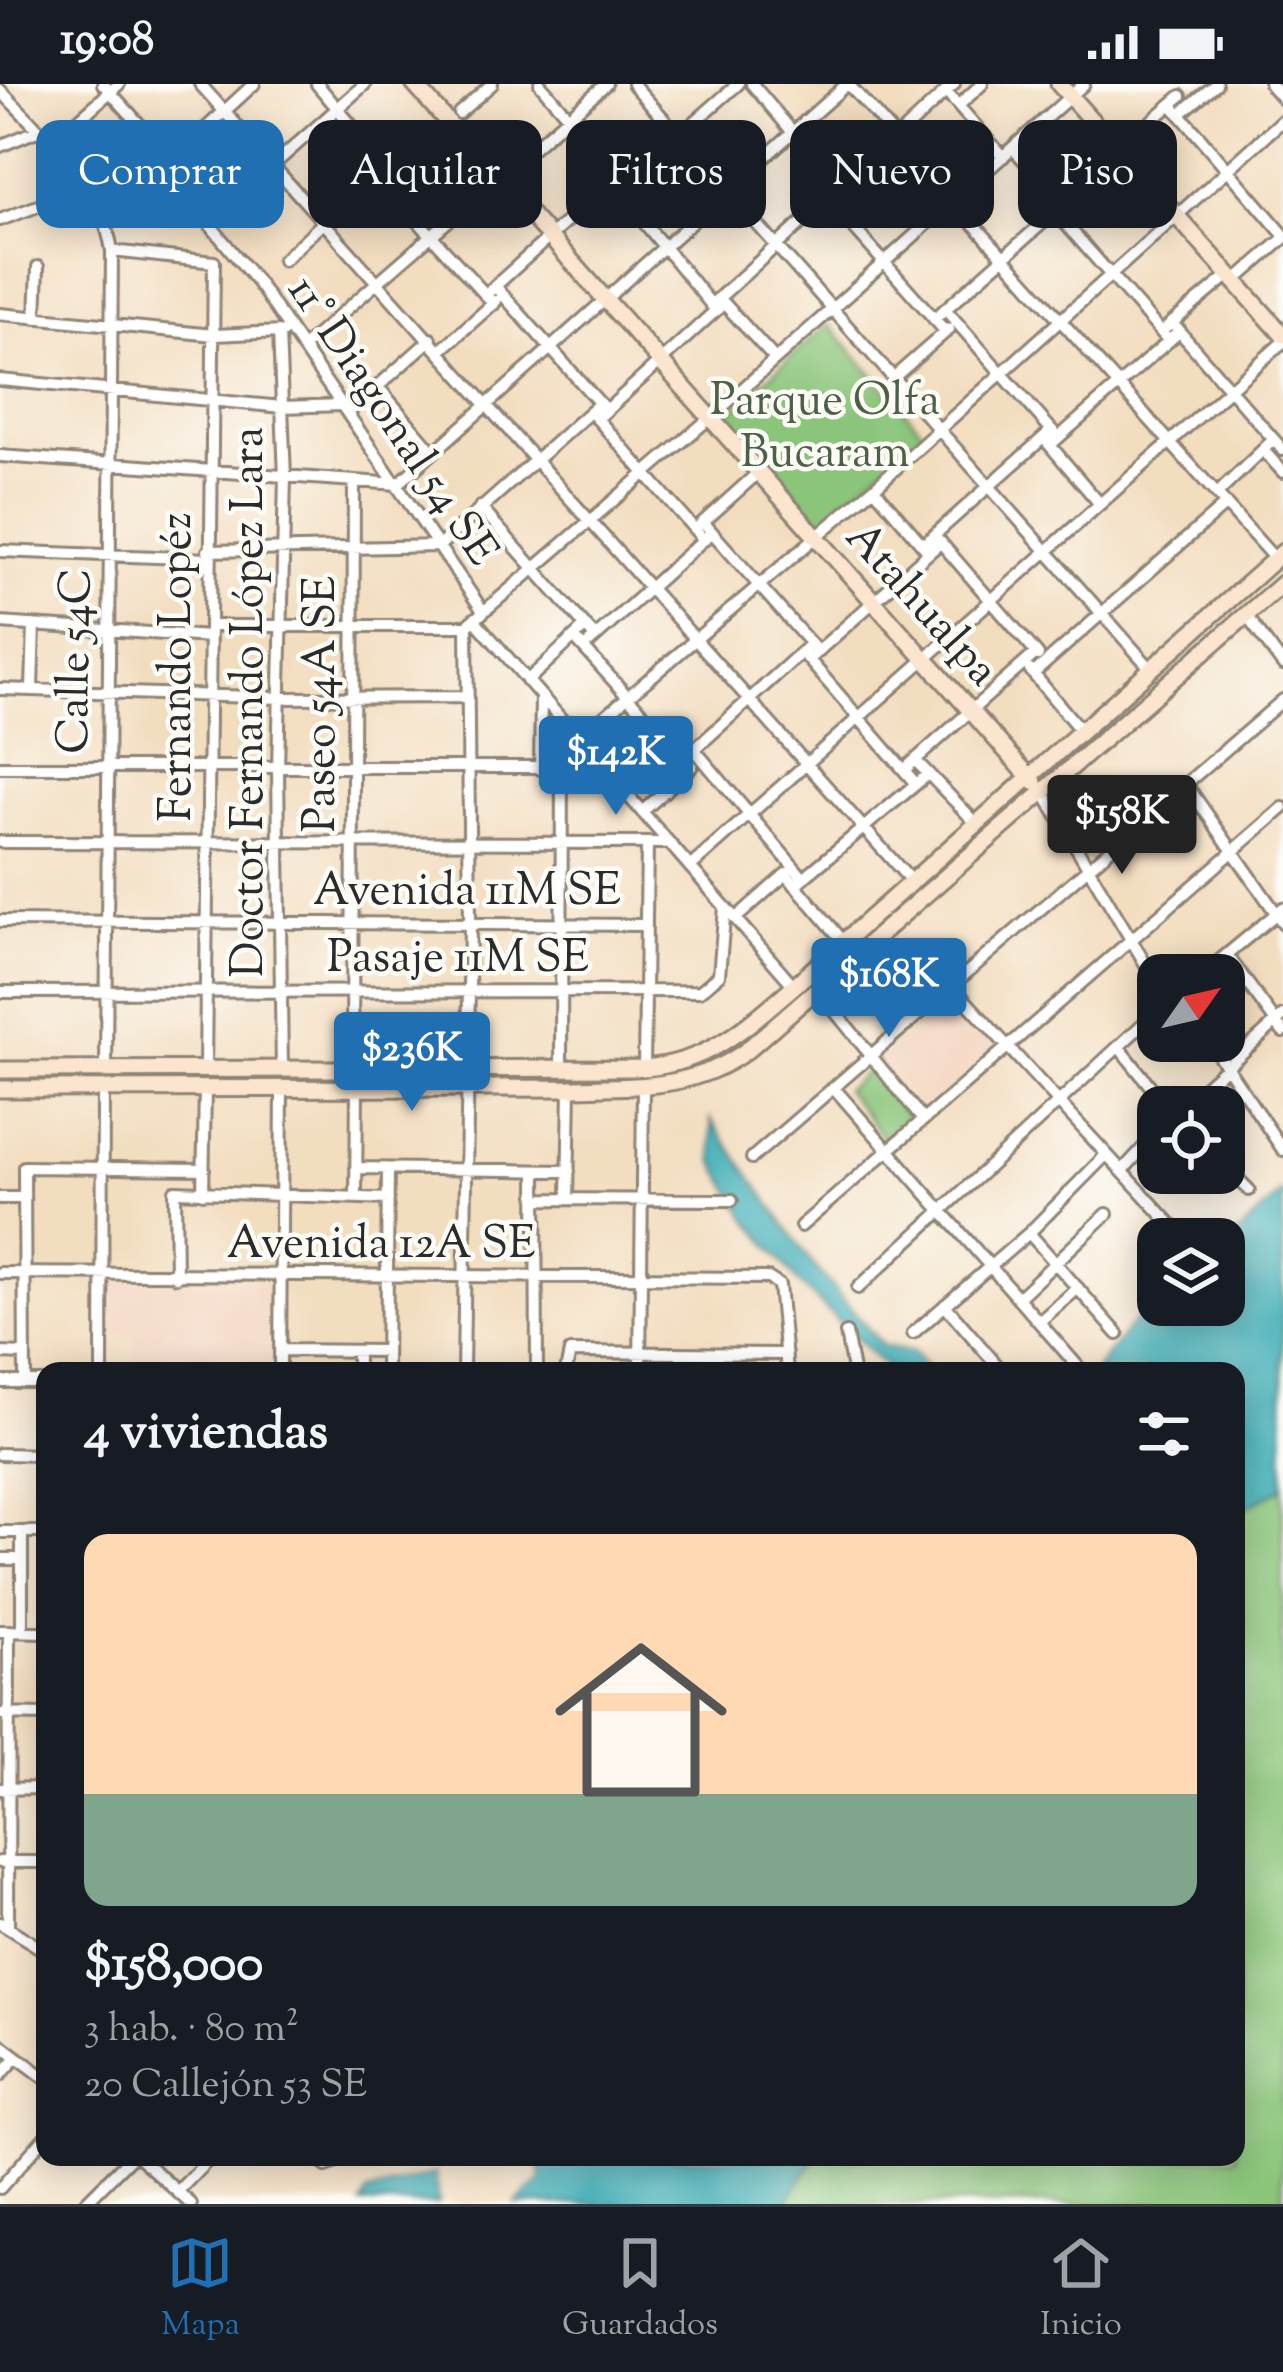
<!DOCTYPE html>
<html lang="es">
<head>
<meta charset="utf-8">
<style>
	:root { --surface:#171b24; --page:#20242c; --text:#f1f3f6; --muted:#9ea1a6; --line:#363941; --accent:#1f6fb2 }
	body { margin:0; font-family:"Sorts Mill Goudy",serif; background:var(--page); color:var(--text); height:100vh; display:flex; flex-direction:column; font-size:45px; white-space:nowrap }
	* { box-sizing:border-box; margin:0 }
	p { font-size:39px; color:var(--muted) }
	.icon { flex:none; width:66px; height:66px; fill:none; stroke:currentColor; stroke-width:2; stroke-linecap:round; stroke-linejoin:round }
	.map { position:relative; flex:1; overflow:hidden }
	.side { position:absolute; left:36px; top:1278px; width:1209px; height:804px; display:flex; flex-direction:column; background:var(--surface); border-radius:24px; box-shadow:0 6px 30px #0003 }
	.side>* { flex:none }
	.top-card { position:absolute; left:36px; top:36px; width:1212px; height:108px; display:flex; gap:24px }
	.needle { width:78px; rotate:56deg }
	.fabs { position:absolute; left:1137px; top:870px; display:grid; gap:24px }
	.fabs a { display:grid; place-items:center; width:108px; height:108px; border-radius:24px; background:var(--surface); box-shadow:0 6px 30px #0003; font-size:60px }
	.price { position:absolute; translate:-50% -102px; padding:0 27px; border-radius:12px; background:var(--accent); color:#fff; font-size:39px; line-height:78px; filter:drop-shadow(0 3px 6px #0008) }
	.price::after { content:''; position:absolute; left:50%; top:72px; width:36px; height:27px; margin-left:-18px; background:inherit; clip-path:polygon(0 0,100% 0,50% 100%) }
	.price.active { background:#222; color:#fff }
	ul { padding:0; list-style:none }
	li { display:grid; align-content:center; gap:24px; height:636px; padding:0 48px }
	li+li { border-top:3px solid var(--line) }
	li span { display:grid; place-items:center; height:372px; border-radius:24px; color:#555 }
	li>.icon { margin-inline-start:auto }
	span .icon { width:216px; height:216px; fill:#fffc; stroke-width:1 }
	li b { font-size:51px }
	h2 { display:flex; justify-content:space-between; align-items:center; height:144px; padding:0 48px; font-size:51px }
	.chip { padding:0 42px; border-radius:24px; background:var(--surface); box-shadow:0 6px 30px #0003; font-size:42px; line-height:108px }
	.chip.active { background:var(--accent); color:#fff }
	.status { display:flex; justify-content:space-between; align-items:center; height:84px; padding:0 60px; background:var(--surface); direction:ltr }
	.status svg { height:33px; fill:currentColor }
	.tabs { display:flex; justify-content:space-around; align-items:center; height:168px; border-top:3px solid var(--line); background:var(--surface); font-size:33px; color:var(--muted) }
	.tabs a { display:grid; justify-items:center; gap:6px }
	.tabs .active { color:var(--accent) }
	.map>svg:first-child { display:block }
	.built { fill:#f4d4bf }
	.green { fill:#8ac579; stroke:#5a7852; stroke-width:3 }
	.water { fill:#39abb4; stroke:#326b70; stroke-width:3 }
	.lines { fill:none; stroke-linecap:round; stroke-linejoin:round }
	.street-casing { stroke:#8f8475; stroke-width:16 }
	.secondary-casing { stroke:#8f8475; stroke-width:21 }
	.street { stroke:#fff; stroke-width:10 }
	.secondary { stroke:#fbe5cf; stroke-width:15 }
	.labels { text-anchor:middle; stroke-width:9; stroke-linejoin:round; paint-order:stroke }
	.park-label { font-size:45px; fill:#4c6146; stroke:#fdfcf7 }
	.street-label { font-size:45px; fill:#2b2b2b; stroke:#fdfcf7 }
</style>
</head>
<body>
<div class="status"><b>19:08</b><svg viewBox="0 0 49 12"><path d="M0 12V9h3v3zM5 12V6h3v6zM10 12V3h3v9zM15 12V0h3v12zM26 1h20v11H26zM47 4h2v5h-2z"/></svg></div>
<div class="map">
<svg width="1283" height="2120" viewBox="0 0 1283 2120">
	<rect width="100%" height="100%" fill="#fdfcf7"/>
	<filter id="ink" filterUnits="userSpaceOnUse"><feTurbulence type="fractalNoise" baseFrequency=".00833" numOctaves="2"/><feDisplacementMap in="SourceGraphic" scale="24" xChannelSelector="R" yChannelSelector="G"/><feConvolveMatrix kernelMatrix="1 2 1 2 8 2 1 2 1" color-interpolation-filters="sRGB"/></filter>
	<filter id="wash" filterUnits="userSpaceOnUse"><feTurbulence type="fractalNoise" baseFrequency=".004" numOctaves="4" result="noise"/><feDisplacementMap in="SourceGraphic" scale="48" xChannelSelector="R" yChannelSelector="G"/><feGaussianBlur stdDeviation="2.7" result="paint"/><feColorMatrix in="noise" values="0 0 0 0 0 0 0 0 0 0 0 0 0 0 0 0 0 1.4 0 .05"/><feComposite in="paint" operator="in"/></filter>
	<g filter="url(#wash)">
		<rect width="100%" height="100%" fill="#f3ddbf"/>
		<path class="built" d="M953 915 999 962 921 1026 882 976Z
			M114 1197 274 1201 270 1285 133 1282 134 1254 115 1251Z"/>
		<path class="green" d="M828 240 924 348 821 439 726 331Z
			M870 985 910 1035 886 1057 845 1006Z
			M1283 1404V2120H785L816 2073H1236V1428Z"/>
		<path class="water" d="M711 1036 812 1179 883 1262 913 1268 930 1287H889L799 1199 747 1134 714 1077Z
			M1283 1107V1404L1236 1428V1287H1094L1158 1208V1221H1224V1163Z
			M539 2073H816L785 2120H516L541 2096Z
			M436 2089 438 2120H361L368 2109Z"/>
	</g>
	<g filter="url(#ink)">
		<g class="lines">
			<defs>
				<path id="street" d="M103 0 172 76
					M200 0 911 797
					M317 0 393 91
					M540 0 623 96
					M633 0 1151 585
					M752 0 850 116
					M848 0 1275 475
					M1270 0 1283 15
					M0 6C42 50 103 104 112 167L106 987
					M946 8 1003 73
					M959 21 982 0
					M1172 21 1283 150
					M459 29 492 0
					M1180 30 1216 0
					M897 53 954 0
					M51 60 119 0
					M0 62 39 46
					M1013 64 1072 131
					M1117 66 1181 12
					M155 74 258 199 483 527
					M163 84 254 0
					M375 90 494 220
					M390 93 445 43
					M611 98 714 224
					M617 106 738 0
					M828 115 946 248
					M97 123 156 73
					M838 126 909 67
					M1055 128 1169 257
					M1066 135 1128 78
					M0 136 84 105
					M209 138 365 0
					M112 167 214 178 205 987
					M283 176 385 81
					M1235 197 1283 155
					M495 202 604 324
					M485 211 618 91
					M721 216 775 275
					M711 221 840 104
					M945 225 1056 351
					M0 230 214 251 283 248
					M36 234 38 183
					M934 235 1063 121
					M1172 239 1283 366
					M1167 243 1229 191
					M279 249 285 393 278 686 282 987
					M303 263 606 0
					M441 266 496 217
					M893 294 949 245
					M0 296 282 323 343 321
					M378 303 433 368
					M348 329 431 255
					M593 330 704 456
					M597 335 724 219
					M1048 359 1100 420
					M1050 361 1180 247
					M1263 366 1283 388
					M0 372 398 400 847 0
					M874 404 926 465
					M1217 410 1273 356
					M480 423 595 553
					M703 438 818 568
					M700 441 760 387
					M936 453 1038 571
					M923 461 1052 346
					M0 467 209 475
					M208 467 439 462 600 319
					M1246 531 1283 581
					M474 535 794 902
					M0 539 210 553
					M212 542H467
					M467 542 711 333 1084 0
					M574 553 691 683
					M590 558 712 448
					M802 568 916 700
					M809 575 941 458
					M1030 586 1081 647
					M1033 590 1226 420
					M527 597 586 542
					M0 605 282 614 468 613
					M32 605 34 541
					M694 665 803 794
					M684 675 806 564
					M915 676 976 739
					M0 683H545L874 404 1283 36
					M540 685 541 612
					M904 686 1036 569
					M1186 700 1283 839
					M1044 709 1158 901
					M642 728 692 682
					M0 758 668 759
					M690 783 1283 258
					M786 790 843 857
					M795 801 928 690
					M735 835 787 789
					M0 837 646 841
					M1227 871 1283 948
					M1202 891 1283 824
					M952 902 1179 1149
					M817 905 923 1036
					M0 908 700 907 719 891 725 823
					M1209 957 1283 1066
					M1119 963 1167 1023
					M644 984 647 760
					M561 985 562 671
					M352 987 354 397
					M834 1004 1081 1286
					M1182 1023 1283 932
					M752 1074 1283 616
					M1224 1081 1249 1106
					M356 1084 569 1087
					M536 1087 537 1287
					M1122 1087 1158 1048
					M203 1109 205 1004
					M0 1114H24
					M356 1114 357 1004
					M568 1114 570 1004
					M537 1115 732 1116
					M801 1142 1283 724
					M1029 1149 1118 1250
					M0 1189 768 1194 779 1201 787 1287
					M176 1193 175 1107 388 1115
					M858 1204 1158 926
					M1019 1213 1107 1130
					M945 1221 1002 1287
					M1040 1237 1078 1204
					M846 1249 853 1287
					M913 1249 1029 1149 1106 1071
					M280 1266 386 1267
					M0 1269 25 1270
					M102 1287 103 1004
					M280 1287 282 1002
					M357 1287V1267
					M386 1287 388 1085
					M463 1287 470 840 467 542
					M566 1287 570 1268 786 1270
					M640 1287 643 1002
					M0 1298H45
					M25 1298 24 1083 204 1085
					M0 1370 45 1371
					M0 1448H45
					M0 1475H21
					M0 1547 45 1548
					M22 1547V1448
					M0 1630 45 1631
					M0 1705 45 1704
					M0 1778H45
					M0 1839 45 1867
					M8 1843 9 1547
					M0 1960 45 1994
					M0 1992 17 1973
					M139 2073 191 2120
					M315 2073 326 2082 349 2073
					M0 2104 45 2053
					M178 2107 211 2073
					M84 2120 131 2073"/>
				<path id="secondary" d="M414 0 1034 698
					M1059 0 1283 251
					M0 986 644 984C709 979 746 943 794 902L1283 468
					M0 1005 570 1004C633 1002 695 1006 747 966L1283 499"/>
			</defs>
			<use href="#street" class="street-casing"/>
			<use href="#secondary" class="secondary-casing"/>
			<use href="#street" class="street"/>
			<use href="#secondary" class="secondary"/>
		</g>
	</g>
	<g class="labels">
		<g class="park-label">
			<text x="825" y="330">Parque Olfa<tspan x="825" dy="52">Bucaram</tspan></text>
		</g>
		<g class="street-label">
			<text transform="translate(395 335) rotate(56)" y="16">11° Diagonal 54 SE</text>
			<text transform="translate(924 518) rotate(48)" y="16">Atahualpa</text>
			<text transform="translate(72 577) rotate(-89)" y="16">Calle 54C</text>
			<text transform="translate(174 583) rotate(-90)" y="16">Fernando Lopéz</text>
			<text transform="translate(246 618) rotate(-90)" y="16">Doctor Fernando López Lara</text>
			<text transform="translate(318 620) rotate(-90)" y="16">Paseo 54A SE</text>
			<text x="467" y="820">Avenida 11M SE</text>
			<text x="458" y="887">Pasaje 11M SE</text>
			<text x="381" y="1173">Avenida 12A SE</text>
		</g>
	</g>
</svg>
<div class="fabs">
<a><svg class="needle" viewBox="-14 -14 28 28"><path d="M0-13l5 13h-10z" fill="#e53935"/><path d="M0 13l5-13h-10z" fill="#9ea1a6"/></svg></a>
<a><svg class="icon" aria-label="locate" viewBox="0 0 24 24"><circle cx="12" cy="12" r="6"/><path d="M12 2v4M12 18v4M2 12h4M18 12h4"/></svg></a>
<a><svg class="icon" aria-label="layers" viewBox="0 0 24 24"><path d="M12 4l9 5-9 5-9-5zM3 14l9 5 9-5"/></svg></a>
</div>
<b class="price" style="left:616px;top:734px">$142K</b>
<b class="price active" style="left:1122px;top:793px">$158K</b>
<b class="price" style="left:889px;top:956px">$168K</b>
<b class="price" style="left:412px;top:1030px">$236K</b>
<div class="top-card">
<a class="chip active">Comprar</a>
<a class="chip">Alquilar</a>
<a class="chip">Filtros</a>
<a class="chip">Nuevo</a>
<a class="chip">Piso</a>
</div>
<section class="side">
<h2>4 viviendas<svg class="icon" aria-label="filters" viewBox="0 0 24 24"><path d="M4 7h16M4 17h16"/><circle cx="9" cy="7" r="2"/><circle cx="15" cy="17" r="2"/></svg></h2>
<ul>
<li><span style="background:linear-gradient(#ffd9b3 70%,#7fa58c 0)"><svg class="icon" aria-label="home" viewBox="0 0 24 24"><path d="M3 11l9-7 9 7M6 9v11h12V9"/></svg></span><div><b>$158,000</b><p>3 hab. · 80 m²</p><p>20 Callejón 53 SE</p></div></li>
</ul>
</section>
</div>
<nav class="tabs">
<a class="active"><svg class="icon" aria-label="map" viewBox="0 0 24 24"><path d="M3 6l6-2 6 2 6-2v14l-6 2-6-2-6 2zM9 4v14M15 6v14"/></svg>Mapa</a>
<a><svg class="icon" aria-label="saved" viewBox="0 0 24 24"><path d="M7 4h10v16l-5-4-5 4z"/></svg>Guardados</a>
<a><svg class="icon" aria-label="home" viewBox="0 0 24 24"><path d="M3 11l9-7 9 7M6 9v11h12V9"/></svg>Inicio</a>
</nav>
</body>
</html>
